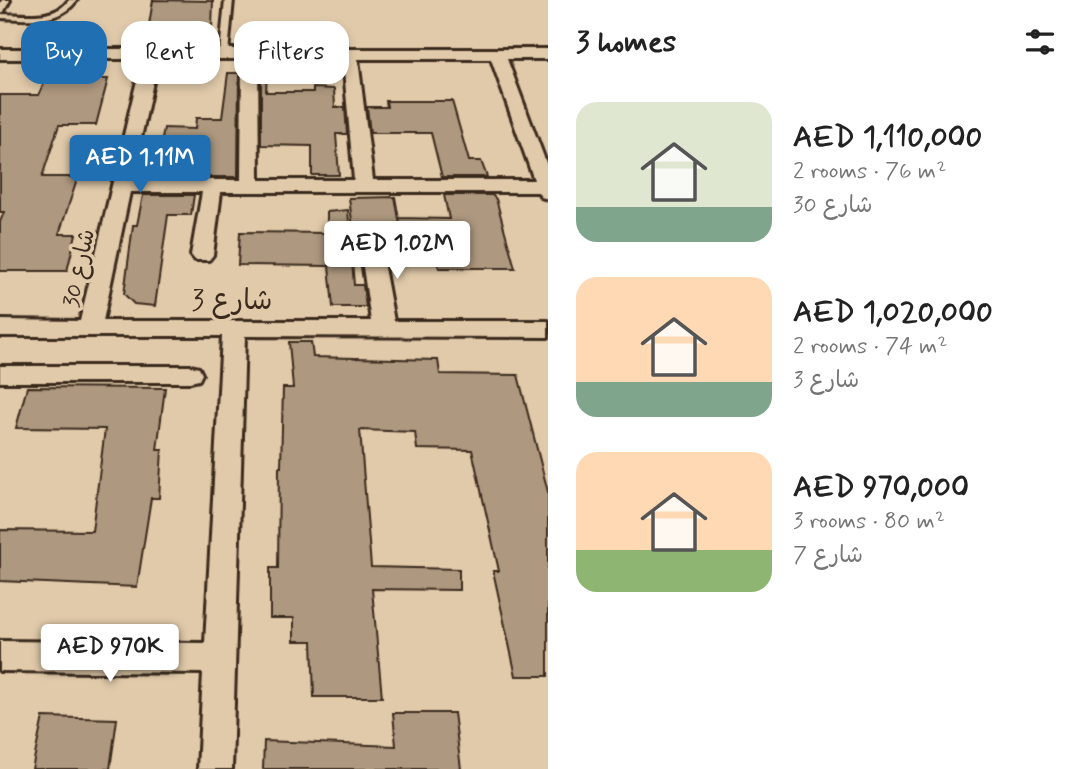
<!DOCTYPE html>
<html lang="en">
<head>
<meta charset="utf-8">
<style>
	:root { --surface:#fff; --page:#f2f2f2; --text:#222; --muted:#767676; --accent:#1f6fb2 }
	body { margin:0; font-family:Mynerve,"Playpen Sans Arabic",sans-serif; background:var(--page); color:var(--text); height:100vh; display:flex; flex-direction:column; font-size:26px; white-space:nowrap }
	* { box-sizing:border-box; margin:0 }
	p { font-size:23px; color:var(--muted) }
	.icon { flex:none; width:38px; height:38px; fill:none; stroke:currentColor; stroke-width:2; stroke-linecap:round; stroke-linejoin:round }
	.map { position:relative; flex:1; overflow:hidden }
	.sheet { display:flex; flex-direction:column; background:var(--surface); width:539px }
	.sheet>* { flex:none }
	.guide { position:absolute; left:21px; top:21px; width:422px; height:63px; display:flex; gap:14px }
	.price { position:absolute; translate:-50% -60px; padding:0 16px; border-radius:7px; background:#fff; color:#222; font-size:23px; line-height:46px; filter:drop-shadow(0 2px 4px #0008) }
	.price::after { content:''; position:absolute; left:50%; top:42px; width:21px; height:16px; margin-left:-10px; background:inherit; clip-path:polygon(0 0,100% 0,50% 100%) }
	.price.on { background:var(--accent); color:#fff }
	ul { padding:0; list-style:none }
	li { display:flex; align-items:center; gap:21px; height:175px; padding:0 28px }
	li span { display:grid; place-items:center; flex:none; width:196px; height:140px; border-radius:21px; color:#555 }
	li>.icon { margin-inline-start:auto }
	span .icon { width:84px; height:84px; fill:#fffc; stroke-width:1 }
	li b { font-size:30px }
	h2 { display:flex; justify-content:space-between; align-items:center; height:84px; padding:0 28px; font-size:30px }
	.chip { padding:0 24px; border-radius:21px; background:var(--surface); box-shadow:0 4px 10px #0003; font-size:24px; line-height:63px }
	.chip.on { background:var(--accent); color:#fff }
	main { display:flex; flex:1; min-height:0 }
	.map>svg:first-child { display:block }
	.building { fill:#ae987f; stroke:#3b2a1e; stroke-width:2 }
	.lines { fill:none; stroke-linecap:round; stroke-linejoin:round }
	.service-casing { stroke:#3b2a1e; stroke-width:6 }
	.minor-casing { stroke:#3b2a1e; stroke-width:6 }
	.service { fill:#e1caaa; fill-rule:evenodd }
	.minor { fill:#e1caaa; fill-rule:evenodd }
	.labels { text-anchor:middle; stroke-width:7; stroke-linejoin:round; paint-order:stroke }
	.far-street-label { font-size:23px; fill:#3b2a1e; stroke:#e1caaa }
	.street-label { font-size:28px; fill:#3b2a1e; stroke:#e1caaa }
</style>
</head>
<body>
<main>
<div class="map">
<svg width="548" height="769" viewBox="0 0 548 769">
	<rect width="100%" height="100%" fill="#e1caaa"/>
	<filter id="ink" filterUnits="userSpaceOnUse"><feTurbulence type="fractalNoise" baseFrequency=".0143" numOctaves="2"/><feDisplacementMap in="SourceGraphic" scale="14" xChannelSelector="R" yChannelSelector="G"/><feConvolveMatrix kernelMatrix="1 2 1 2 8 2 1 2 1" color-interpolation-filters="sRGB"/></filter>
	<g filter="url(#ink)">
		<path class="building" d="M153 0 213 1 212 27H197L195 36H156L157 30 148 31Z
			M228 73H239L238 177H148V174H156L164 128 195 129 196 118H222Z
			M261 73H267L266 92H313V88L334 89 335 107H345L347 134H336L339 175H312V146L261 145Z
			M46 79H108L96 125H59L42 177H78L59 234H76L67 271H0V222L4 212H0V95H39Z
			M386 101H452L469 161H481L487 177H442L431 133H370L367 107H387Z
			M143 195H194L191 215H168L155 306 134 304 124 294 133 225H137Z
			M444 195H492L496 199 515 268H439L436 259 405 257 399 218 449 219Z
			M395 197 402 236 362 233 354 236 349 198Z
			M348 210 354 285H363L366 307H333L329 266 238 265 240 232 327 233V212Z
			M289 342H311L313 357 438 360 440 374 518 375 548 492V676H516L493 571H499L472 450 417 449 415 432 360 430 371 567 459 569V590L372 589 382 697H314L312 641H294V618H270V568H278L279 467H281L283 388H293Z
			M27 387 165 388 157 450H162L159 498H151L137 587 0 581V530L92 531 105 429 16 428Z
			M393 713H454L461 769H263L264 741 396 746Z
			M43 717 117 719 110 769H32Z"/>
		<g class="lines">
			<defs>
				<path id="service" d="M2 0H10L3 13H0V4Z
					M69 0H77C59 25 27 19 0 18V14C23 14 54 21 69 0Z
					M225 0H233L228 53 224 55 220 53Z"/>
				<path id="minor" d="M0 49H548V59H507L548 168V199L541 197 538 192H221L213 255 209 260H195L191 255 202 192H130L103 321H371L359 240 362 236H376L379 240 394 321H548V337L245 336 232 769H198L203 673 0 671V641L205 643 222 336H0V320L80 321 142 59H0ZM158 59H242L241 180H132ZM258 59H343L354 180H259ZM358 59H491L534 180H373Z
					M0 366H190L199 368 202 374 199 380 190 382H0Z"/>
			</defs>
			<use href="#service" class="service-casing"/>
			<use href="#minor" class="minor-casing"/>
			<use href="#service" class="service"/>
			<use href="#minor" class="minor"/>
		</g>
	</g>
	<g class="labels">
		<g class="far-street-label">
			<text transform="translate(78 268) rotate(-78)" y="8">شارع 30</text>
		</g>
		<g class="street-label">
			<text x="232" y="309">شارع 3</text>
		</g>
	</g>
</svg>
<b class="price on" style="left:140px;top:195px">AED 1.11M</b>
<b class="price" style="left:397px;top:281px">AED 1.02M</b>
<b class="price" style="left:110px;top:684px">AED 970K</b>
<div class="guide">
<a class="chip on">Buy</a>
<a class="chip">Rent</a>
<a class="chip">Filters</a>
</div>
</div>
<section class="sheet">
<h2>3 homes<svg class="icon" aria-label="filters" viewBox="0 0 24 24"><path d="M4 7h16M4 17h16"/><circle cx="9" cy="7" r="2"/><circle cx="15" cy="17" r="2"/></svg></h2>
<ul>
<li><span style="background:linear-gradient(#dfe7d0 75%,#7fa58c 0)"><svg class="icon" aria-label="home" viewBox="0 0 24 24"><path d="M3 11l9-7 9 7M6 9v11h12V9"/></svg></span><div><b>AED 1,110,000</b><p>2 rooms · 76 m²</p><p>شارع 30</p></div></li>
<li><span style="background:linear-gradient(#ffd9b3 75%,#7fa58c 0)"><svg class="icon" aria-label="home" viewBox="0 0 24 24"><path d="M3 11l9-7 9 7M6 9v11h12V9"/></svg></span><div><b>AED 1,020,000</b><p>2 rooms · 74 m²</p><p>شارع 3</p></div></li>
<li><span style="background:linear-gradient(#ffd9b3 70%,#8fb573 0)"><svg class="icon" aria-label="home" viewBox="0 0 24 24"><path d="M3 11l9-7 9 7M6 9v11h12V9"/></svg></span><div><b>AED 970,000</b><p>3 rooms · 80 m²</p><p>شارع 7</p></div></li>
</ul>
</section>
</main>
</body>
</html>
